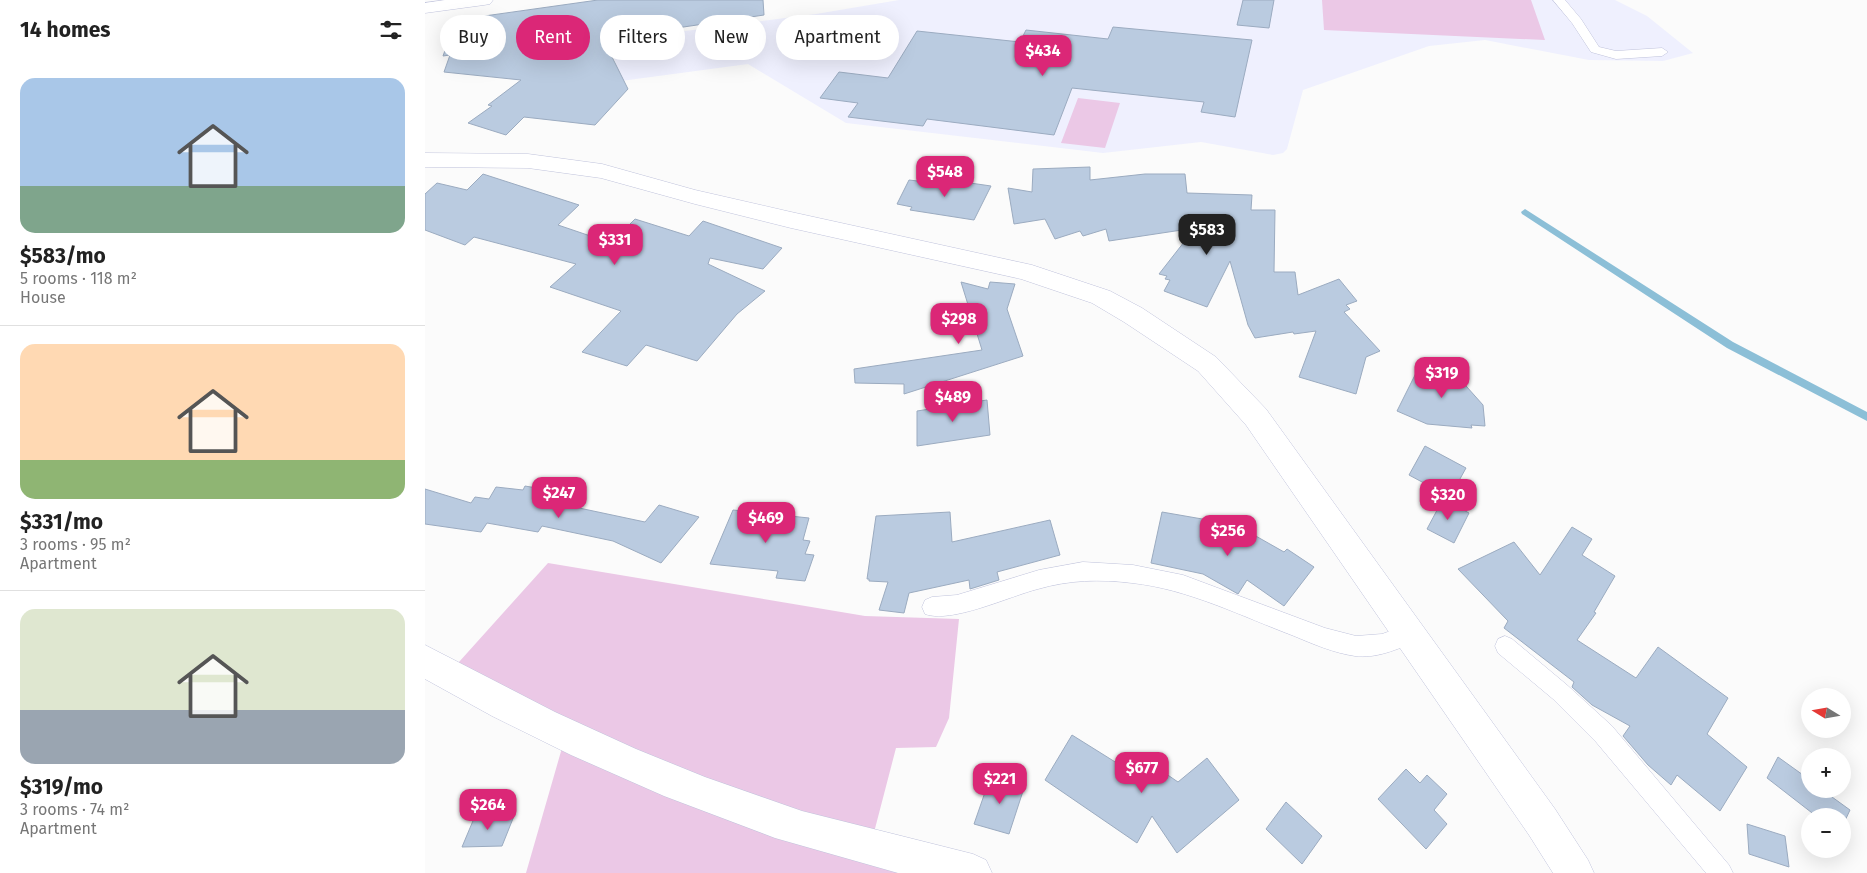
<!DOCTYPE html>
<html lang="en">
<head>
<meta charset="utf-8">
<style>
	:root { --surface:#fff; --page:#f6f6f6; --text:#222; --muted:#767676; --line:#e0e0e0; --accent:#db2777 }
	body { margin:0; font-family:"Fira Sans",sans-serif; background:var(--page); color:var(--text); height:100vh; display:flex; flex-direction:column; font-size:19px; white-space:nowrap }
	* { box-sizing:border-box; margin:0 }
	p { font-size:16px; color:var(--muted) }
	.icon { flex:none; width:28px; height:28px; fill:none; stroke:currentColor; stroke-width:2; stroke-linecap:round; stroke-linejoin:round }
	.map { position:relative; flex:1; overflow:hidden }
	.side { display:flex; flex-direction:column; background:var(--surface); width:425px }
	.side>* { flex:none }
	.top-card { position:absolute; left:15px; top:15px; width:475px; height:45px; display:flex; gap:10px }
	.needle { width:32px; rotate:281deg }
	.fabs { position:absolute; left:1376px; top:688px; display:grid; gap:10px }
	.fabs a { display:grid; place-items:center; width:50px; height:50px; border-radius:50%; background:var(--surface); box-shadow:0 5px 20px #0002; font-size:25px }
	.price { position:absolute; translate:-50% -42px; padding:0 11px; border-radius:10px; background:var(--accent); color:#fff; font-size:16px; line-height:32px; filter:drop-shadow(0 1px 2px #0008) }
	.price::after { content:''; position:absolute; left:50%; top:30px; width:15px; height:11px; margin-left:-8px; background:inherit; clip-path:polygon(0 0,100% 0,50% 100%) }
	.price.active { background:#222; color:#fff }
	ul { padding:0; list-style:none }
	li { display:grid; align-content:center; gap:10px; height:265px; padding:0 20px }
	li+li { border-top:1px solid var(--line) }
	li span { display:grid; place-items:center; height:155px; border-radius:15px; color:#555 }
	li>.icon { margin-inline-start:auto }
	span .icon { width:90px; height:90px; fill:#fffc; stroke-width:1 }
	li b { font-size:21px }
	h2 { display:flex; justify-content:space-between; align-items:center; height:60px; padding:0 20px; font-size:21px }
	.tag { padding:0 18px; border-radius:22px; background:var(--surface); box-shadow:0 5px 20px #0002; font-size:18px; line-height:45px }
	.tag.active { background:var(--accent); color:#fff }
	main { display:flex; flex:1; min-height:0 }
	.map>svg:first-child { display:block }
	.built { fill:#eff0fe }
	.green { fill:#ebc8e6 }
	.lines { fill:none; stroke-linecap:round; stroke-linejoin:round }
	.stream { fill:#8cbfd7; fill-rule:evenodd }
	.building { fill:#bacbe0; stroke:#9babc0 }
	.lane-casing { stroke:#c0c3dc; stroke-width:1 }
	.street-casing { stroke:#c0c3dc; stroke-width:1 }
	.lane { fill:#fff; fill-rule:evenodd }
	.street { fill:#fff; fill-rule:evenodd }
</style>
</head>
<body>
<main>
<section class="side">
<h2>14 homes<svg class="icon" aria-label="filters" viewBox="0 0 24 24"><path d="M4 7h16M4 17h16"/><circle cx="9" cy="7" r="2"/><circle cx="15" cy="17" r="2"/></svg></h2>
<ul>
<li><span style="background:linear-gradient(#a9c7e8 70%,#7fa58c 0)"><svg class="icon" aria-label="home" viewBox="0 0 24 24"><path d="M3 11l9-7 9 7M6 9v11h12V9"/></svg></span><div><b>$583/mo</b><p>5 rooms · 118 m²</p><p>House</p></div></li>
<li><span style="background:linear-gradient(#ffd9b3 75%,#8fb573 0)"><svg class="icon" aria-label="home" viewBox="0 0 24 24"><path d="M3 11l9-7 9 7M6 9v11h12V9"/></svg></span><div><b>$331/mo</b><p>3 rooms · 95 m²</p><p>Apartment</p></div></li>
<li><span style="background:linear-gradient(#dfe7d0 65%,#9aa5b1 0)"><svg class="icon" aria-label="home" viewBox="0 0 24 24"><path d="M3 11l9-7 9 7M6 9v11h12V9"/></svg></span><div><b>$319/mo</b><p>3 rooms · 74 m²</p><p>Apartment</p></div></li>
</ul>
</section>
<div class="map">
<svg width="1442" height="873" viewBox="0 0 1442 873">
	<rect width="100%" height="100%" fill="#fbfbfb"/>
	<path class="built" d="M474 0H1190L1222 16 1268 53 1238 61 1164 60 1060 40 1004 46 878 90 862 149 858 153 848 155 776 142 678 153 421 123 323 64 196 81 184 41 391 14Z"/>
	<path class="green" d="M897 0H1106L1120 40 899 30Z
		M653 98 695 103 680 148 636 143Z
		M123 563 440 616 534 619 524 718 511 747 471 748 446 844 563 873H101L141 734 25 672Z"/>
	<g class="lines">
		<path class="stream" d="M1100 209 1308 342 1442 412V421L1302 348 1097 214 1096 212Z"/>
	</g>
	<path class="building" d="M173 0H338L339 15 178 39 203 89 170 125 99 117 81 135 43 123 67 106 63 105 96 80 19 72 25 55 18 56 31 20Z
		M818 0H849L844 28 812 25Z
		M688 27 827 40 810 117 776 112 779 102 647 88 629 135 502 119 498 126 423 117 433 103 395 98 414 72 463 78 492 31 595 42 601 30 683 39Z
		M665 167V180L720 174H760L762 193 827 195 826 210H850L849 272H870L873 295 914 279 932 301 921 305 925 309 919 312 955 351 941 357 931 394 874 377 891 331 869 334 868 332 830 338 823 325 805 261 782 307 739 291 745 280 740 279 742 276 734 274 770 228 684 241 681 229 658 236 655 231 630 239 620 219 589 224 583 188 607 192 608 169Z
		M58 174 154 205 133 225 186 243 210 219 264 236 278 221 357 248 338 269 285 258 283 264 340 291 312 314 272 361 221 345 202 366 157 352 196 311 125 287 151 264 49 237 40 245 0 230V194L12 183 42 190Z
		M504 177 566 186 549 220 485 210 487 207 472 204 484 180 501 182Z
		M536 282 563 289 565 282 590 284 582 309 598 356 479 394V384L430 383 429 369 557 350Z
		M1017 359 1058 405 1060 426 1046 425 1047 428 1002 424 972 411 993 369Z
		M562 400 565 435 492 446V411Z
		M1000 446 1041 468 1025 497 984 475Z
		M100 486 146 494 140 505 220 522 234 505 274 517 236 563 188 541 117 526 113 532 62 523 56 532 0 524V489L46 503 50 497 64 499 71 487 98 490Z
		M1018 499 1044 513 1029 543 1002 529Z
		M308 510 384 518 378 540 385 541 380 554 389 555 380 581 351 578 353 571 285 564Z
		M525 512 527 542 625 520 635 555 572 572 574 580 545 589 544 580 484 593 479 613 454 610 463 582 444 581V579H442L451 516Z
		M737 512 783 520 823 544 829 535 859 552 862 549 889 567 859 606 822 580 813 594 778 574 726 563Z
		M1147 527 1167 539 1157 555 1190 576 1169 612 1171 613 1152 640 1211 678 1233 647 1303 698 1282 734 1322 767 1295 811 1252 775 1246 785 1223 765 1198 736 1205 726 1167 705 1147 687 1149 682 1079 628 1083 621 1033 569 1089 542 1115 575Z
		M647 735 703 770 712 754 753 782 782 758 814 800 752 853 727 816 712 843 620 780Z
		M1353 757 1385 780V789H1396L1425 810 1418 825V816H1391L1342 778Z
		M981 769 995 783 1002 775 1022 794 1009 810 1022 824 1001 849 953 799Z
		M566 775 600 785 584 834 549 824Z
		M861 802 897 836 877 864 841 829Z
		M50 816H89L77 846 37 847Z
		M1322 824 1360 836 1364 867 1324 854Z"/>
	<g class="lines">
		<defs>
			<path id="lane" d="M1128 0H1140L1156 19 1174 47 1191 51 1237 48 1243 52 1237 56 1191 59 1166 52 1147 23Z
				M658 562 708 565 758 575 900 628 931 636 957 634 985 624 992 627 995 634 992 641C973 649 951 659 930 656 909 653 888 644 869 636 816 616 763 589 707 583 675 579 644 580 613 589 585 596 526 624 500 614L497 607 500 600 507 597 532 595 614 570Z
				M1080 636 1087 639 1142 685 1187 726 1304 865 1308 873H1281L1171 742 1128 699 1073 653 1070 646 1073 639Z"/>
			<path id="street" d="M20 0H68L65 4 59 5 0 13V3Z
				M0 153 103 154 177 164 270 190 366 212 607 265 685 291 717 308 791 357 841 409 1130 809 1163 860 1169 873H1128L1104 835 821 425 773 371 699 322 667 303 596 279 366 228 270 204 176 178 103 168 0 167Z
				M0 645 130 712 211 749 280 777 377 811 548 854 561 860 567 873H473L350 838 239 796 146 755 67 716 0 679Z"/>
		</defs>
		<use href="#lane" class="lane-casing"/>
		<use href="#street" class="street-casing"/>
		<use href="#lane" class="lane"/>
		<use href="#street" class="street"/>
	</g>
</svg>
<div class="fabs">
<a><svg class="needle" viewBox="-14 -14 28 28"><path d="M0-13l5 13h-10z" fill="#e53935"/><path d="M0 13l5-13h-10z" fill="#767676"/></svg></a>
<a>+</a>
<a>−</a>
</div>
<b class="price" style="left:618px;top:77px">$434</b>
<b class="price" style="left:520px;top:198px">$548</b>
<b class="price active" style="left:782px;top:256px">$583</b>
<b class="price" style="left:190px;top:266px">$331</b>
<b class="price" style="left:534px;top:345px">$298</b>
<b class="price" style="left:1017px;top:399px">$319</b>
<b class="price" style="left:528px;top:423px">$489</b>
<b class="price" style="left:134px;top:519px">$247</b>
<b class="price" style="left:1023px;top:521px">$320</b>
<b class="price" style="left:341px;top:544px">$469</b>
<b class="price" style="left:803px;top:557px">$256</b>
<b class="price" style="left:717px;top:794px">$677</b>
<b class="price" style="left:575px;top:805px">$221</b>
<b class="price" style="left:63px;top:831px">$264</b>
<div class="top-card">
<a class="tag">Buy</a>
<a class="tag active">Rent</a>
<a class="tag">Filters</a>
<a class="tag">New</a>
<a class="tag">Apartment</a>
</div>
</div>
</main>
</body>
</html>
